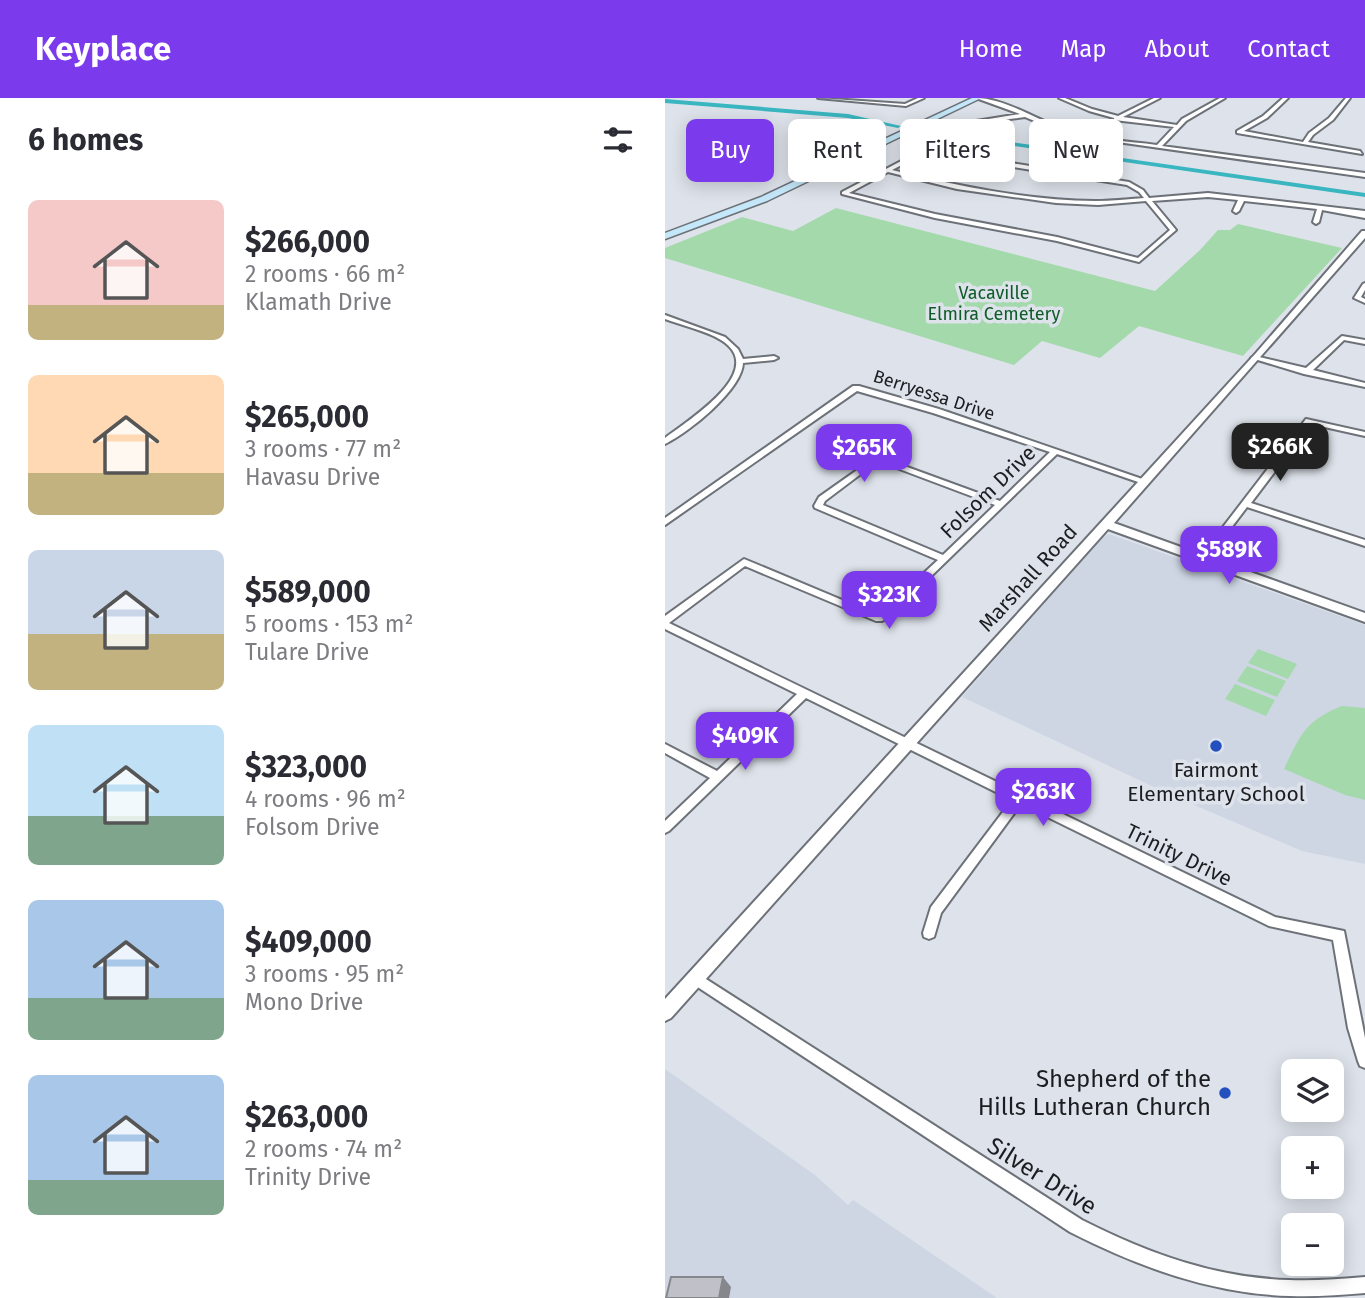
<!DOCTYPE html>
<html lang="en">
<head>
<meta charset="utf-8">
<style>
	:root { --surface:#fff; --page:#f2f2f3; --text:#2b2b33; --muted:#7c7c81; --accent:#7c3aed }
	body { margin:0; font-family:"Fira Sans",sans-serif; background:var(--page); color:var(--text); height:100vh; display:flex; flex-direction:column; font-size:26px; white-space:nowrap }
	* { box-sizing:border-box; margin:0 }
	p { font-size:23px; color:var(--muted) }
	.icon { flex:none; width:38px; height:38px; fill:none; stroke:currentColor; stroke-width:2; stroke-linecap:round; stroke-linejoin:round }
	.map { position:relative; flex:1; overflow:hidden }
	.sheet { display:flex; flex-direction:column; background:var(--surface); width:665px }
	.sheet>* { flex:none }
	.guide { position:absolute; left:21px; top:21px; width:574px; height:63px; display:flex; gap:14px }
	.tools { position:absolute; left:616px; top:961px; display:grid; gap:14px }
	.tools a { display:grid; place-items:center; width:63px; height:63px; border-radius:10px; background:var(--surface); box-shadow:0 4px 18px #0003; font-size:35px }
	.price { position:absolute; translate:-50% -60px; padding:0 16px; border-radius:14px; background:var(--accent); color:#fff; font-size:23px; line-height:46px; filter:drop-shadow(0 2px 4px #0008) }
	.price::after { content:''; position:absolute; left:50%; top:42px; width:21px; height:16px; margin-left:-10px; background:inherit; clip-path:polygon(0 0,100% 0,50% 100%) }
	.price.current { background:#222; color:#fff }
	ul { padding:0; list-style:none }
	li { display:flex; align-items:center; gap:21px; height:175px; padding:0 28px }
	li span { display:grid; place-items:center; flex:none; width:196px; height:140px; border-radius:10px; color:#555 }
	li>.icon { margin-inline-start:auto }
	span .icon { width:84px; height:84px; fill:#fffc; stroke-width:1 }
	li b { font-size:30px }
	h2 { display:flex; justify-content:space-between; align-items:center; height:84px; padding:0 28px; font-size:30px }
	.chip { padding:0 24px; border-radius:10px; background:var(--surface); box-shadow:0 4px 18px #0003; font-size:24px; line-height:63px }
	.chip.current { background:var(--accent); color:#fff }
	header { display:flex; align-items:center; gap:42px; box-sizing:border-box; height:98px; padding:0 35px; background:var(--accent); color:#fff }
	header strong { font-size:33px }
	nav { display:flex; gap:38px; margin-inline-start:auto; font-size:24px }
	main { display:flex; flex:1; min-height:0 }
	.map>svg:first-child { display:block }
	.built { fill:#ced6e4 }
	.green { fill:#a3d9ab }
	.lines { fill:none; stroke-linecap:round; stroke-linejoin:round }
	.canal { fill:#3ab6c1; fill-rule:evenodd }
	.minor-casing { stroke:#6d7178; stroke-width:4 }
	.tertiary-casing { stroke:#6d7178; stroke-width:4 }
	.secondary-casing { stroke:#6d7178; stroke-width:3 }
	.minor { fill:#fff; fill-rule:evenodd }
	.tertiary { fill:#fff; fill-rule:evenodd }
	.secondary { fill:#c4e8f9; fill-rule:evenodd }
	.shaded-wall { fill:#86868d }
	.building { fill:#c0c0c9; stroke:#86868d; stroke-width:2 }
	.poi-dot { fill:#2350be; stroke:#dee3eb; stroke-width:2.5 }
	.labels { text-anchor:middle; stroke-width:7; stroke-linejoin:round; paint-order:stroke }
	.far-park-label { font-size:18px; fill:#0f5c28; stroke:#dee3eb }
	.far-street-label { font-size:18px; fill:#1b1d20; stroke:#dee3eb }
	.street-label { font-size:21px; fill:#1b1d20; stroke:#dee3eb }
	.poi-label { font-size:21px; fill:#1b1d20; stroke:#dee3eb }
	.near-poi-label { font-size:24px; fill:#1b1d20; stroke:#dee3eb; text-anchor:end }
	.near-street-label { font-size:24px; fill:#1b1d20; stroke:#dee3eb }
</style>
</head>
<body>
<header>
<strong>Keyplace</strong>
<nav><a>Home</a><a>Map</a><a>About</a><a>Contact</a></nav>
</header>
<main>
<section class="sheet">
<h2>6 homes<svg class="icon" aria-label="filters" viewBox="0 0 24 24"><path d="M4 7h16M4 17h16"/><circle cx="9" cy="7" r="2"/><circle cx="15" cy="17" r="2"/></svg></h2>
<ul>
<li><span style="background:linear-gradient(#f6c9c9 75%,#c2b280 0)"><svg class="icon" aria-label="home" viewBox="0 0 24 24"><path d="M3 11l9-7 9 7M6 9v11h12V9"/></svg></span><div><b>$266,000</b><p>2 rooms · 66 m²</p><p>Klamath Drive</p></div></li>
<li><span style="background:linear-gradient(#ffd9b3 70%,#c2b280 0)"><svg class="icon" aria-label="home" viewBox="0 0 24 24"><path d="M3 11l9-7 9 7M6 9v11h12V9"/></svg></span><div><b>$265,000</b><p>3 rooms · 77 m²</p><p>Havasu Drive</p></div></li>
<li><span style="background:linear-gradient(#c9d6e8 60%,#c2b280 0)"><svg class="icon" aria-label="home" viewBox="0 0 24 24"><path d="M3 11l9-7 9 7M6 9v11h12V9"/></svg></span><div><b>$589,000</b><p>5 rooms · 153 m²</p><p>Tulare Drive</p></div></li>
<li><span style="background:linear-gradient(#bfe0f5 65%,#7fa58c 0)"><svg class="icon" aria-label="home" viewBox="0 0 24 24"><path d="M3 11l9-7 9 7M6 9v11h12V9"/></svg></span><div><b>$323,000</b><p>4 rooms · 96 m²</p><p>Folsom Drive</p></div></li>
<li><span style="background:linear-gradient(#a9c7e8 70%,#7fa58c 0)"><svg class="icon" aria-label="home" viewBox="0 0 24 24"><path d="M3 11l9-7 9 7M6 9v11h12V9"/></svg></span><div><b>$409,000</b><p>3 rooms · 95 m²</p><p>Mono Drive</p></div></li>
<li><span style="background:linear-gradient(#a9c7e8 75%,#7fa58c 0)"><svg class="icon" aria-label="home" viewBox="0 0 24 24"><path d="M3 11l9-7 9 7M6 9v11h12V9"/></svg></span><div><b>$263,000</b><p>2 rooms · 74 m²</p><p>Trinity Drive</p></div></li>
</ul>
</section>
<div class="map">
<svg width="700" height="1200" viewBox="0 0 700 1200">
	<rect width="100%" height="100%" fill="#dee3eb"/>
	<path class="built" d="M444 436 700 527V766L637 753 508 698 297 599 438 439Z
		M0 971 150 1077 183 1107 188 1102 332 1200H0Z"/>
	<path class="green" d="M171 110 490 193 535 152 553 132H565L573 126 677 150 578 258 474 228 435 260 377 243 349 267 0 160V150L77 119 128 133Z
		M593 551 632 566 623 581 583 565Z
		M582 568 621 583 612 599 572 583Z
		M570 586 610 602 601 618 560 601Z
		M677 608 700 610V702L680 697 619 671C635 637 641 622 677 608Z"/>
	<g class="lines">
		<path class="canal" d="M0 1 183 16 236 28 233 30 183 20 0 5Z
			M256 31 700 95V99L254 34Z"/>
		<defs>
			<path id="minor" d="M153 0 240 6 253 0H259L241 8Z
				M311 0C340 0 373 23 402 32 430 42 463 43 492 47L509 29 449 22V20L424 13 394 0H400L427 11 453 18 489 0H495L458 19 512 27 517 21 555 0H560L521 23 497 48 700 75V79L417 39 388 31 360 19 313 25 311 23 355 16Z
				M618 0H623L602 20 579 33 638 44 644 35 664 20 681 0H685L668 22 648 37 643 44 695 53 697 56 572 35V33L598 18Z
				M259 51 464 84 478 92 484 100 543 95 700 113V120L657 112 654 124 651 126 648 124 652 111 579 103 574 113 571 115 568 113 573 102 543 99 487 103 511 132 474 164 392 143 270 120 177 96V94L217 73 158 58 161 56 221 71ZM260 55 462 87 474 94 479 100C463 101 446 103 430 103 362 102 293 88 227 72ZM223 74 292 91 391 105 433 107 481 103 505 132 473 160 392 139 270 116 184 95Z
				M700 185V192L696 199 700 201V205L689 200 698 186Z
				M0 217 60 239 73 251 78 261 109 258 113 260 109 262 78 265C77 292 23 335 0 346V340C22 323 105 272 56 242 42 233 16 227 0 221Z
				M677 238 700 242V246L679 242 648 272 700 285V289L639 276 586 260 590 258 641 270Z
				M188 288H194L274 311 483 383 482 385H476L392 356 224 519 217 523H211L80 468 4 525 610 819 679 833 700 940V970L695 968 693 963 683 930 668 842 604 828 356 706 276 815 269 839 264 841 259 839 258 835 266 809 347 702 141 600 4 733 0 735V723L45 680 0 655V646L52 673 132 596 0 531V518L79 461 213 517 273 462 150 410 149 408 154 399 212 358 335 403 385 354 268 315 192 293 0 427V420ZM213 363 330 407 278 457 158 407 160 403Z
				M641 321 700 334V338L646 326 586 405 700 442V448L582 409 541 463H535L533 461 535 459Z
				M30 874 417 1122C482 1155 550 1180 624 1182 649 1183 675 1181 700 1179V1195C675 1197 650 1199 625 1198 547 1196 474 1169 405 1134L25 884 23 880 25 876Z"/>
			<path id="tertiary" d="M697 133H700V140L449 425 700 515V524L443 431 6 920 0 923V901L591 255Z"/>
			<path id="secondary" d="M307 0H316L102 103 0 141V135L96 99Z"/>
		</defs>
		<use href="#minor" class="minor-casing"/>
		<use href="#tertiary" class="tertiary-casing"/>
		<use href="#secondary" class="secondary-casing"/>
		<use href="#minor" class="minor"/>
		<use href="#tertiary" class="tertiary"/>
		<use href="#secondary" class="secondary"/>
	</g>
	<path class="shaded-wall" d="M58 1179 66 1189 64 1200H54Z"/>
	<path class="building" d="M6 1179H58L54 1200H1Z"/>
	<g class="poi-dot">
		<circle cx="551" cy="648" r="7"/>
		<circle cx="560" cy="995" r="7"/>
	</g>
	<g class="labels">
		<g class="far-park-label">
			<text x="329" y="201">Vacaville<tspan x="329" dy="21">Elmira Cemetery</tspan></text>
		</g>
		<g class="far-street-label">
			<text transform="translate(269 297) rotate(18)" y="6">Berryessa Drive</text>
		</g>
		<g class="street-label">
			<text transform="translate(323 394) rotate(-44)" y="7">Folsom Drive</text>
			<text transform="translate(363 480) rotate(-48)" y="7">Marshall Road</text>
			<text transform="translate(514 757) rotate(26)" y="7">Trinity Drive</text>
		</g>
		<g class="poi-label">
			<text x="551" y="679">Fairmont<tspan x="551" dy="24">Elementary School</tspan></text>
		</g>
		<g class="near-poi-label">
			<text x="546" y="989">Shepherd of the<tspan x="546" dy="28">Hills Lutheran Church</tspan></text>
		</g>
		<g class="near-street-label">
			<text transform="translate(377 1078) rotate(32)" y="8">Silver Drive</text>
		</g>
	</g>
</svg>
<div class="tools">
<a><svg class="icon" aria-label="layers" viewBox="0 0 24 24"><path d="M12 4l9 5-9 5-9-5zM3 14l9 5 9-5"/></svg></a>
<a>+</a>
<a>−</a>
</div>
<b class="price current" style="left:615px;top:385px">$266K</b>
<b class="price" style="left:199px;top:386px">$265K</b>
<b class="price" style="left:564px;top:488px">$589K</b>
<b class="price" style="left:224px;top:533px">$323K</b>
<b class="price" style="left:80px;top:674px">$409K</b>
<b class="price" style="left:378px;top:730px">$263K</b>
<div class="guide">
<a class="chip current">Buy</a>
<a class="chip">Rent</a>
<a class="chip">Filters</a>
<a class="chip">New</a>
</div>
</div>
</main>
</body>
</html>
